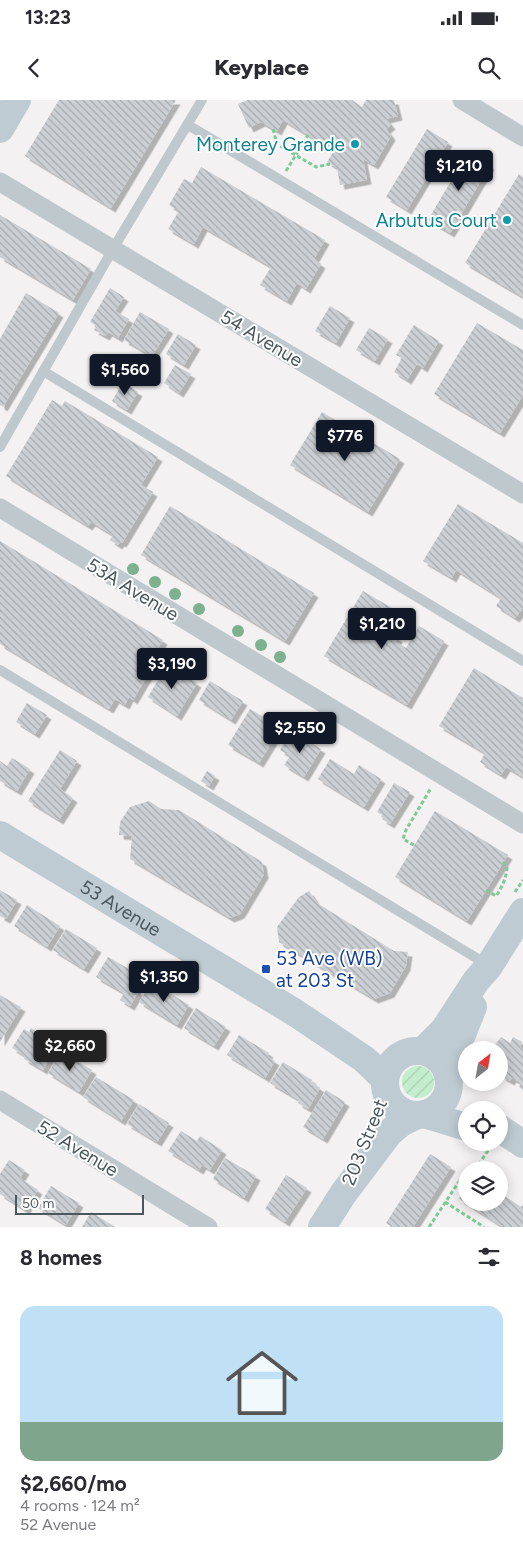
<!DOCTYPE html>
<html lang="en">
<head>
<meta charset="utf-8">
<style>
	:root { --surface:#fff; --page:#f2f2f3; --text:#2b2b33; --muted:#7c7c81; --line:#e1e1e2; --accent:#111827 }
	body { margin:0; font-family:Figtree,sans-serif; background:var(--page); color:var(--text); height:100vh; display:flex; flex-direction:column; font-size:19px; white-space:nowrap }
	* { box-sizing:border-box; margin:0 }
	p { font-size:16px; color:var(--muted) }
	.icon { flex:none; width:28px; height:28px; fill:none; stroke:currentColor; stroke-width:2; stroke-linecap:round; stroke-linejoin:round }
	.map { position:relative; height:1127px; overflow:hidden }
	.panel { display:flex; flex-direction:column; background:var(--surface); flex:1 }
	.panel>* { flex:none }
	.needle { width:32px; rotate:31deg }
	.buttons { position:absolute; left:458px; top:941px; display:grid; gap:10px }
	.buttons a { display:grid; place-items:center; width:50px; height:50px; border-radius:50%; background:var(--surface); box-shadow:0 2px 12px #0003; font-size:25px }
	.scale { position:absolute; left:15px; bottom:12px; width:129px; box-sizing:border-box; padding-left:5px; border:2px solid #4a585e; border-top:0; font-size:14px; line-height:18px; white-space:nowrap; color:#4a585e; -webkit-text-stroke:4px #fff; paint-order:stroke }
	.price { position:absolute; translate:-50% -42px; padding:0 11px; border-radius:5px; background:var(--accent); color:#fff; font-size:16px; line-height:32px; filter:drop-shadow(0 1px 2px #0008) }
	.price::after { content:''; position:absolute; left:50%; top:30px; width:15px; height:11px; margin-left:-8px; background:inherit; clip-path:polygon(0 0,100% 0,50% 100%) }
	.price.selected { background:#222; color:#fff }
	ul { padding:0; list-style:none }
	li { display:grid; align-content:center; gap:10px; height:265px; padding:0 20px }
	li+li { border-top:1px solid var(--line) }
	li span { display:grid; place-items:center; height:155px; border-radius:15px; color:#555 }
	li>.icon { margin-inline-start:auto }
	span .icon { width:90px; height:90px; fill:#fffc; stroke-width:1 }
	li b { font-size:21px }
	h2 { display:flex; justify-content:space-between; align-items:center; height:60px; padding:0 20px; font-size:21px }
	.status { display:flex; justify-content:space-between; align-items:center; height:35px; padding:0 25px; background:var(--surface); direction:ltr }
	.status svg { height:14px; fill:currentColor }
	header { display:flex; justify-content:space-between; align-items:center; height:65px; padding:0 20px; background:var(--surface); font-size:22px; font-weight:800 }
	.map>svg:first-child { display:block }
	.garden { fill:url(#garden-furrows) }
	.building { fill:url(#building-back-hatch); filter:url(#shadow) }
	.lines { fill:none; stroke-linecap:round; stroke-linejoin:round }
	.path { stroke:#7dca98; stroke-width:3; stroke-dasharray:4 2.5; stroke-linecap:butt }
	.lane { stroke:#bec8cd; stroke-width:10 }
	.street { stroke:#bec8cd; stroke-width:19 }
	.secondary { stroke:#becbd2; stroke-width:28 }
	.tree { fill:#7db18f }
	.culture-dot { fill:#0f9aa8; stroke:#fff; stroke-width:2 }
	.transit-dot { fill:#1a4fb4; stroke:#fff; stroke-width:2 }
	.labels { text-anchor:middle; stroke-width:4; stroke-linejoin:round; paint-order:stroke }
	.culture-label { font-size:19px; fill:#0d838f; stroke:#fff; text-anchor:end }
	.street-label { font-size:19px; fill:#4a585e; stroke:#fff }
	.transit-label { font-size:19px; fill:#164399; stroke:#fff; text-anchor:start }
</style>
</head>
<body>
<div class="status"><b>13:23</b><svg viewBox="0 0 49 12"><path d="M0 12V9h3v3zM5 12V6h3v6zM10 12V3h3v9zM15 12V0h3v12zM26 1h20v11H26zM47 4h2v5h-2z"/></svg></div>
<header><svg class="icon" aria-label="back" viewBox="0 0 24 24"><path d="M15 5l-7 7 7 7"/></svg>Keyplace<svg class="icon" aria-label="search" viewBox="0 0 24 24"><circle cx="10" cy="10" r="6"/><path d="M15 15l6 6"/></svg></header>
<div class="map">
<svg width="523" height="1127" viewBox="0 0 523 1127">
	<defs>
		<pattern id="garden-furrows" width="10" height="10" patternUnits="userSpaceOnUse" patternTransform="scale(1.25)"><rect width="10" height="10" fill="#c3eecd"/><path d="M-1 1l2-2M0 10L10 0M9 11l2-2" fill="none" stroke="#a9ceb2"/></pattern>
		<pattern id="building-back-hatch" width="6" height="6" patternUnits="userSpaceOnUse" patternTransform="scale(1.25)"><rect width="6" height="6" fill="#cccfd3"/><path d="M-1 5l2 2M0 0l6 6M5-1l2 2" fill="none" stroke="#a8abae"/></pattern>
		<filter id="shadow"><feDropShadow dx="4.5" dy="4.5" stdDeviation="0" flood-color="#0004"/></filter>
	</defs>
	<rect width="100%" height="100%" fill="#f3f1f2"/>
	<path class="garden" d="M402 982a16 16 0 1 1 32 0a16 16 0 1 1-32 0Z"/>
	<path class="building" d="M59 0H176L111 108 25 56Z
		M248 0H352L362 7 366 0H394L398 16 386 19 391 25 386 29 391 36 374 65 363 59 367 80 340 85 337 68 327 62 334 51 283 20 277 31 261 22 249 28 238 4Z
		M427 29 448 42 407 110 386 97Z
		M468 52 490 65 450 133 428 120Z
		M201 67 325 140 314 159 321 164 306 189 297 183 287 201 260 185 271 167 203 127 194 144 168 129 179 111 169 105 184 79 192 83Z
		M519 74 523 77V197L465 163Z
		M0 115 91 169 73 200 0 157Z
		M110 188 124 197 115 211 129 219 118 238 108 232 105 236 94 230 97 226 90 222Z
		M26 193 59 213 3 307 0 305V239Z
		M330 206 350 218 336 243 315 231Z
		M140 212 169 229 152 256 124 240Z
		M477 223 523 250V295L500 333 434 294Z
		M414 225 439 241 423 268 417 264 407 280 394 272 402 258 396 255Z
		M369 228 388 239 375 261 356 250Z
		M178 234 196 245 184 265 166 254Z
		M175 265 191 274 179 293 164 283Z
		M123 282 138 292 127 310 112 301Z
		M52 300 62 306 65 301 158 357 141 385 153 392 122 443 120 442 118 445 110 440 113 435 91 422 88 426 6 376Z
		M322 312 400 359 368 412 290 365Z
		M458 404 523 443V508L515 518 496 506 501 498 456 470 452 478 423 461Z
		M170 406 314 493 285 541 141 455Z
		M0 441 163 540 154 555 158 558 133 600 129 597 125 605 115 599 109 609 0 544Z
		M363 491 392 508 383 524 390 528 388 532 398 538 396 542 406 548 419 526 444 541 407 605 324 556Z
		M167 565 197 583 177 616 148 597Z
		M474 568 523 598V677L506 667 501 675 480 662 485 653 439 626Z
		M210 581 243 601 231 620 199 600Z
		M27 603 47 615 35 634 16 622Z
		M250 609 281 627 259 663 228 645Z
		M292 631 321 649 304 677 284 665 290 656 280 650Z
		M60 650 77 661 60 689 73 698 59 720 28 701Z
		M12 658 30 669 17 691 0 681V661L7 666Z
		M330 659 354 674 359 665 381 679 364 707 318 679Z
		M207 671 215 676 209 686 201 681Z
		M394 683 410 692 390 724 382 719 384 716 377 712Z
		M149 701 161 709 179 710 262 762 264 774 240 814 230 818 130 759 132 736 119 735 120 722 130 707Z
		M435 711 508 755 467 821 395 777Z
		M0 790 17 800 6 819 0 816Z
		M309 791 317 803 394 851 408 852 406 866 390 893 374 899 279 842 277 827 299 797Z
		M27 805 60 826 47 847 14 826Z
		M66 829 97 848 84 869 53 850Z
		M108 857 143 877 136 890 139 891 130 906 120 900 124 893 96 877Z
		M152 882 189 905 177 925 139 902Z
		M0 895 21 907 0 942Z
		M196 908 226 927 214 946 184 928Z
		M31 928 45 937 43 941 55 948 43 970 24 959 25 956 12 948 24 929 29 932Z
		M239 935 269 953 267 956 275 961 265 978 227 955Z
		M501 937 510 943 513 937 522 942 520 947 523 949V990L519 987 521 983 512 978 510 981 501 976 504 970 499 967V953L501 949 495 945Z
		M61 952 92 970 79 992 48 973Z
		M283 962 312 980 311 982 320 988 308 1009 298 1003 299 1000 270 983Z
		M96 977 134 1000 121 1021 83 997Z
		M326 990 345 1002 323 1039 303 1027Z
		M139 1004 169 1023 157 1042 127 1024Z
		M181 1031 197 1041 200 1036 222 1050 210 1070 202 1065 199 1070 168 1051Z
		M430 1054 451 1067 413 1127H392L386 1123Z
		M225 1058 256 1076 244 1098 213 1079Z
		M9 1060 25 1070 20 1078 38 1090 25 1110 0 1094V1074Z
		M286 1075 307 1088 285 1122 265 1109Z
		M51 1086 79 1103 66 1125 38 1108Z
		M466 1087V1102H499V1092L521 1107 522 1105 523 1106V1127H503L459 1099Z
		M91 1112 115 1127H82Z"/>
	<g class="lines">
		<path class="path" d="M273 29 277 44 316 67 330 64
			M286 71 308 35
			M414 745 403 739 406 730 431 688
			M486 790 496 796C502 787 506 779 507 768L503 762
			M515 792 523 780
			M475 1070 489 1049
			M445 1102 484 1127
			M429 1127 466 1071"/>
		<path class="lane" d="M188 25 523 225
			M43 271 523 561
			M0 347 113 149 202 0
			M0 570 488 865"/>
		<path class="street" d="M462 0 523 37
			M0 82 523 394
			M0 408 523 724
			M0 1000 208 1127"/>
		<g class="secondary">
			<path d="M0 29 17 0"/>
			<path id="s1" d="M0 735 294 912 364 959 385 979"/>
			<path d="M423 951 444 930 476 881 489 866 523 812"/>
			<circle cx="417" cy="983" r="32"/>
			<path d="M448 976 460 939 473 907"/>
			<path d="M424 1014 466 1027"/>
			<path d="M499 1028 523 1044"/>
			<path d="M322 1127 343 1094 389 1033 401 1023 417 1015"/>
		</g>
	</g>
	<g class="tree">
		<circle cx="133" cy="469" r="6"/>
		<circle cx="155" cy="482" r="6"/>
		<circle cx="175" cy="494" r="6"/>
		<circle cx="199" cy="509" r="6"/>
		<circle cx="238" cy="531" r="6"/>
		<circle cx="261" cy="545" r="6"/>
		<circle cx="280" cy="557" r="6"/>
	</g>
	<g class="culture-dot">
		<circle cx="355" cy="44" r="5"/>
		<circle cx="507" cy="120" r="5"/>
	</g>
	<rect class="transit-dot" x="261" y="864" width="10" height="10" rx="2.5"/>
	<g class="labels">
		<g class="culture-label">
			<text x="345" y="51">Monterey Grande</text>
			<text x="497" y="127">Arbutus Court</text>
		</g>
		<g class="street-label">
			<text transform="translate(262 238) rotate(31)" y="7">54 Avenue</text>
			<text transform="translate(133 489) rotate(31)" y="7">53A Avenue</text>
			<text dy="7" stroke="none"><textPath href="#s1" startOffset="141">53 Avenue</textPath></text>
			<text transform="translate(364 1042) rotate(-68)" y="7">203 Street</text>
			<text transform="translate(78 1048) rotate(31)" y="7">52 Avenue</text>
		</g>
		<g class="transit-label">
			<text x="276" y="865">53 Ave (WB)<tspan x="276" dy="22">at 203 St</tspan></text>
		</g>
	</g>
</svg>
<div class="buttons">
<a><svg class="needle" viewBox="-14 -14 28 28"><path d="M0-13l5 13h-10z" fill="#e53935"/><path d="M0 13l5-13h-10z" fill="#7c7c81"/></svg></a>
<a><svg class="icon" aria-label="locate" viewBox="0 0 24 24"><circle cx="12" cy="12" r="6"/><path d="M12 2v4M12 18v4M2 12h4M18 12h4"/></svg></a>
<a><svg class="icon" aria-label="layers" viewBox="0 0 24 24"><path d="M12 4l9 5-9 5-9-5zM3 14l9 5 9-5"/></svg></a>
</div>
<div class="scale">50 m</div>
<b class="price" style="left:459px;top:92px">$1,210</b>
<b class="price" style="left:125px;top:296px">$1,560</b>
<b class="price" style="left:345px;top:362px">$776</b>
<b class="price" style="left:382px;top:550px">$1,210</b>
<b class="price" style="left:172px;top:590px">$3,190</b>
<b class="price" style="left:300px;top:654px">$2,550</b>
<b class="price" style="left:164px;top:903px">$1,350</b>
<b class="price selected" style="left:70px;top:972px">$2,660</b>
</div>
<section class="panel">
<h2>8 homes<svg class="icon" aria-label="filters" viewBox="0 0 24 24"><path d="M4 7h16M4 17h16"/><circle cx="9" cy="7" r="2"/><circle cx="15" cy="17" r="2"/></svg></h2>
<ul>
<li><span style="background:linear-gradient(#bfe0f5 75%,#7fa58c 0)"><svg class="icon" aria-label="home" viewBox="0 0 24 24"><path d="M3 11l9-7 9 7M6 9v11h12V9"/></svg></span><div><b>$2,660/mo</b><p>4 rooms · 124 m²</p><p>52 Avenue</p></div></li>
</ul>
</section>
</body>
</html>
